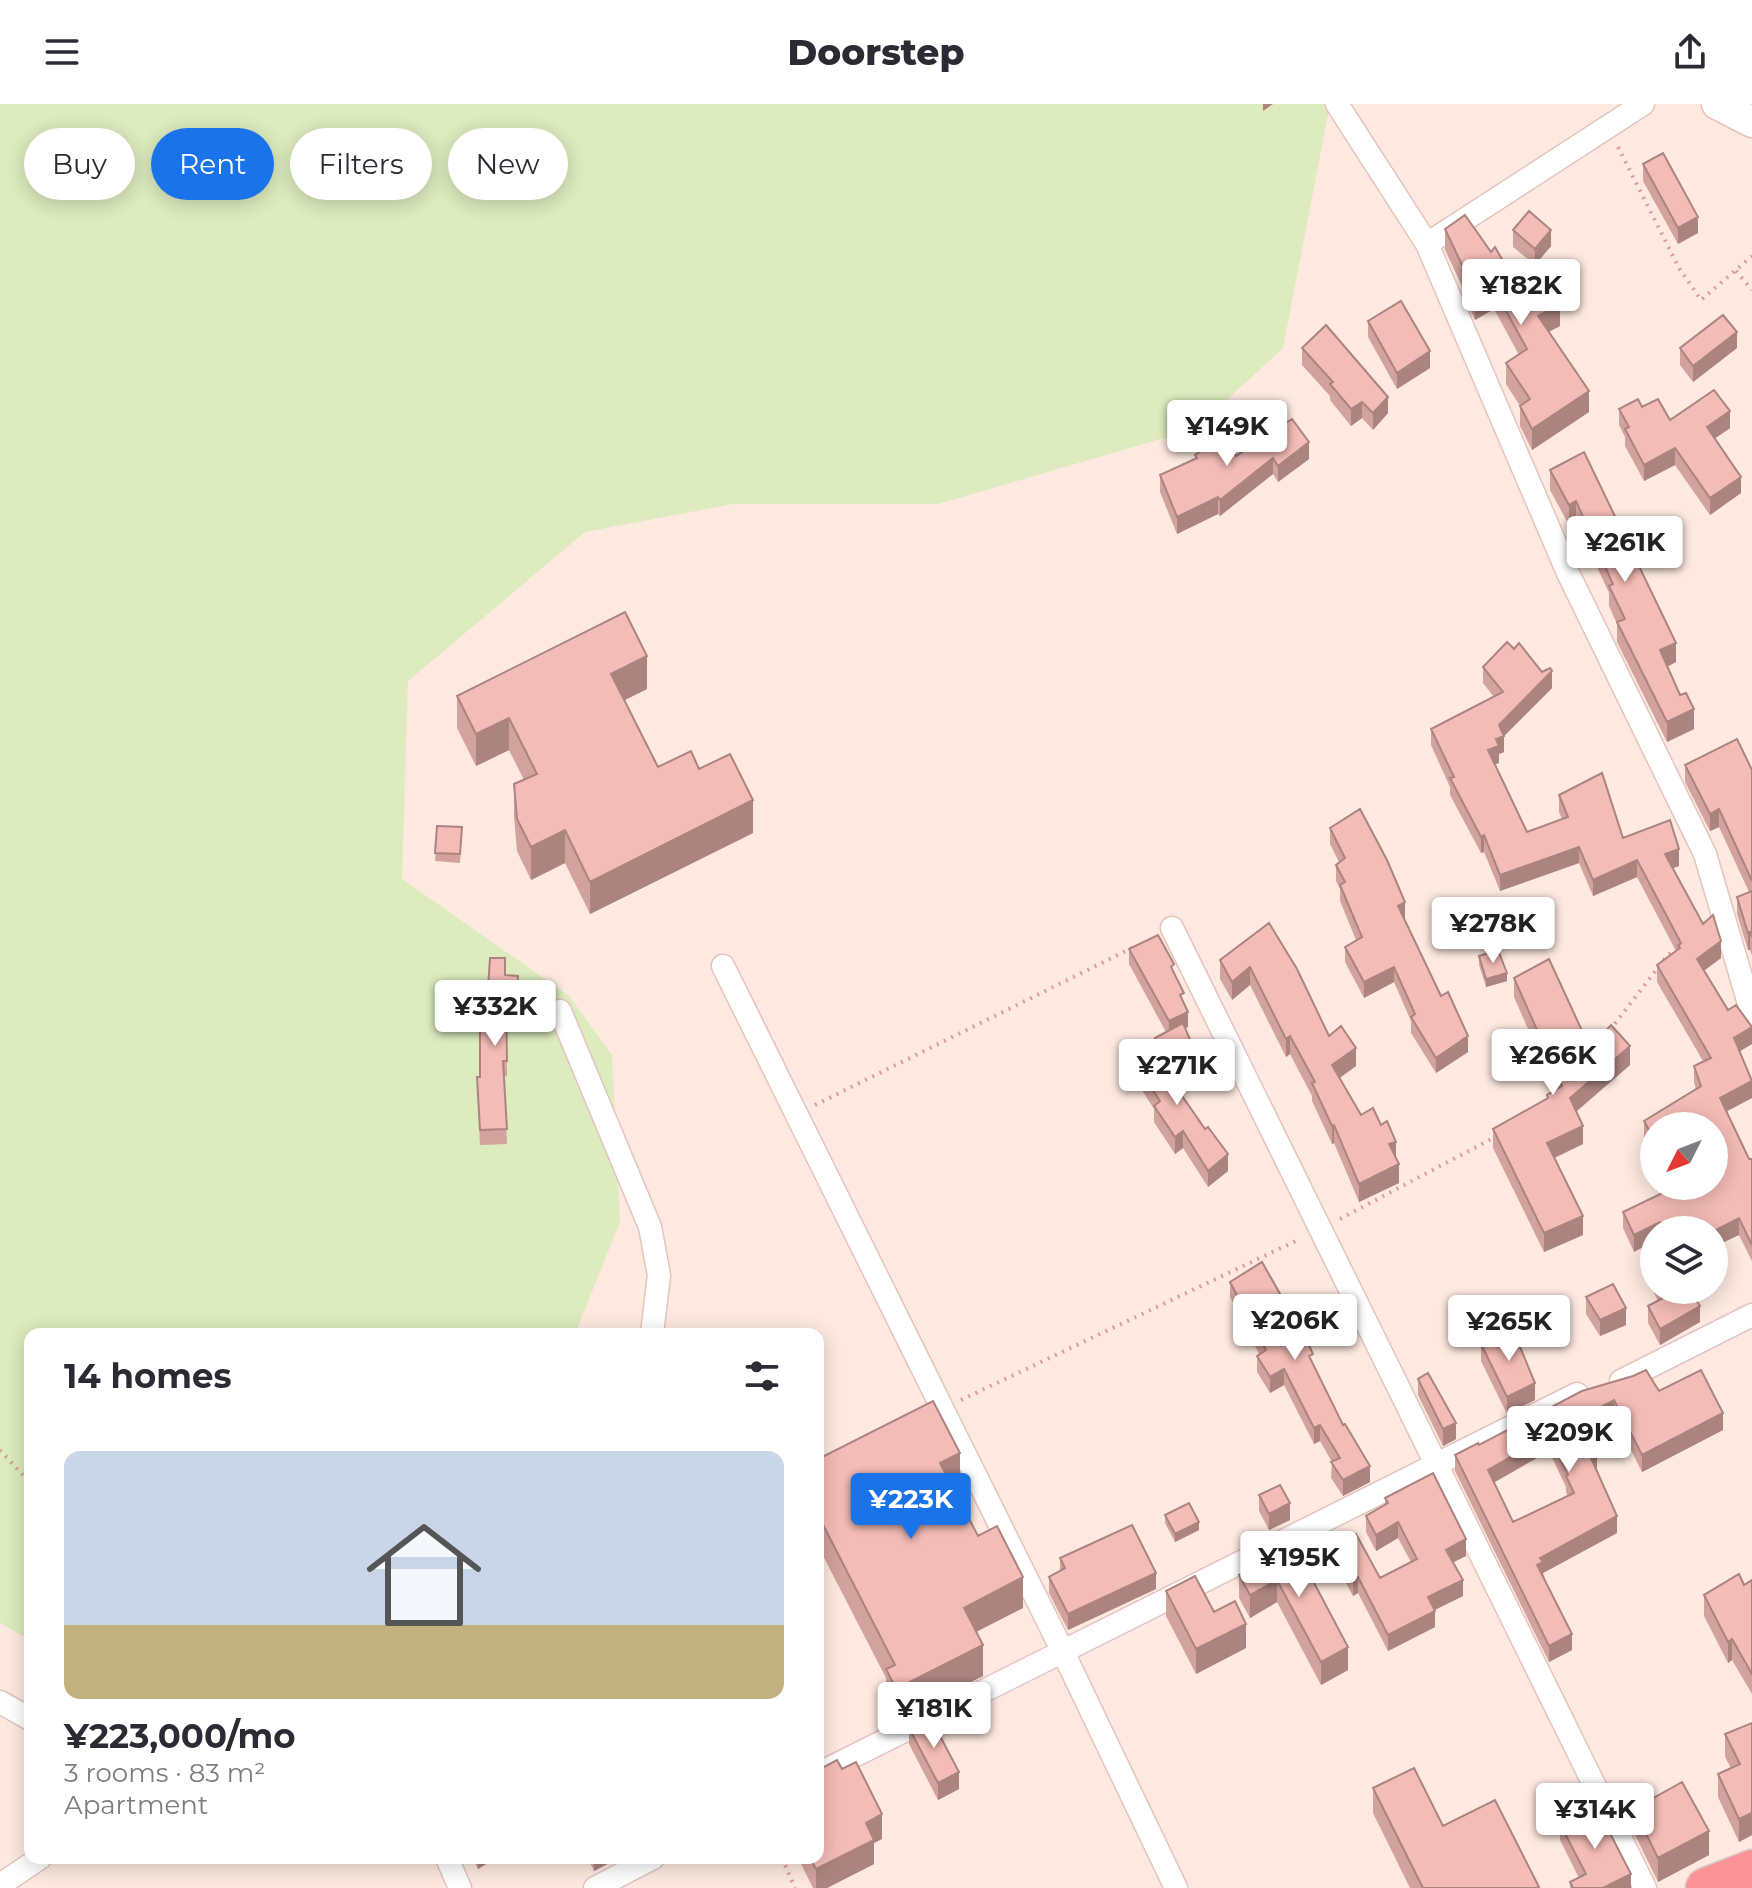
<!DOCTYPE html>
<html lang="en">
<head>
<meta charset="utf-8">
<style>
	:root { --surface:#fff; --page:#f2f2f3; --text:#2b2b33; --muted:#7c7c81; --accent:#1a73e8 }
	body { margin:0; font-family:Montserrat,sans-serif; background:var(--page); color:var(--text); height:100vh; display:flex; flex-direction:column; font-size:30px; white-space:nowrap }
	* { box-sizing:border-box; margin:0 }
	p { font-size:26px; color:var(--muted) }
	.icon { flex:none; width:44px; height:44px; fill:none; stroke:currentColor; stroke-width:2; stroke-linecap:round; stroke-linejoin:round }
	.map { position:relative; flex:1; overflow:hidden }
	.side { position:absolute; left:24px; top:1224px; width:800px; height:536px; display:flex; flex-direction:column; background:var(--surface); border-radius:16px; box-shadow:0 4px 20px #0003 }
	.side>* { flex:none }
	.guide { position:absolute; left:24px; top:24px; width:800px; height:72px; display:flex; gap:16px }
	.needle { width:52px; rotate:228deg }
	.tools { position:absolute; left:1640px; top:1008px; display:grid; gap:16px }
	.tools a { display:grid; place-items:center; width:88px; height:88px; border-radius:50%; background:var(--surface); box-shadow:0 4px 20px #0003; font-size:40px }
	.price { position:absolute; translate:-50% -68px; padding:0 18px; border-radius:8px; background:#fff; color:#222; font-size:26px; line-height:52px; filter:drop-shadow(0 2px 4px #0008) }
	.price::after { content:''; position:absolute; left:50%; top:48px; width:24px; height:18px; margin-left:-12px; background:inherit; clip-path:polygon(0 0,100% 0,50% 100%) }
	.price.selected { background:var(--accent); color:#fff }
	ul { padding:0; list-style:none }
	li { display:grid; align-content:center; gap:16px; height:424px; padding:0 40px }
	li span { display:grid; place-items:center; height:248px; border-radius:16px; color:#555 }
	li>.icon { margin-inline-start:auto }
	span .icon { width:144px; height:144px; fill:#fffc; stroke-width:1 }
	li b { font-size:34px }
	h2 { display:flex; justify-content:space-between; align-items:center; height:96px; padding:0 40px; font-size:34px }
	.chip { padding:0 28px; border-radius:36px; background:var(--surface); box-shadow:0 4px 20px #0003; font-size:28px; line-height:72px }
	.chip.selected { background:var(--accent); color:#fff }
	header { display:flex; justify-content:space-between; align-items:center; height:104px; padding:0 40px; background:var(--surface); font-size:36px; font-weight:800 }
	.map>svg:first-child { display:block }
	.green { fill:#ddebbe }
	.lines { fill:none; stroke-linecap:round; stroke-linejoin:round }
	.street-casing { stroke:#e3c4be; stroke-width:25 }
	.secondary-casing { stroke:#e9c3bb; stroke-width:33 }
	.highway-casing { stroke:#d8cccb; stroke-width:43 }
	.path { stroke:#d89f99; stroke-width:4; stroke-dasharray:2 6; stroke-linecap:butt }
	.street { stroke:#fff; stroke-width:22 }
	.secondary { stroke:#fff; stroke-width:30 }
	.highway { stroke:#fb9396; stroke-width:40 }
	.wall { fill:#d2a29d; fill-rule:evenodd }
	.shaded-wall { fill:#ab847f }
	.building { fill:#f4bcb6; stroke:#ab847f; stroke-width:2; fill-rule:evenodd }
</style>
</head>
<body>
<header><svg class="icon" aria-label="menu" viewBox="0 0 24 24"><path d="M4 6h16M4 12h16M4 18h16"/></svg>Doorstep<svg class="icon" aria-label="share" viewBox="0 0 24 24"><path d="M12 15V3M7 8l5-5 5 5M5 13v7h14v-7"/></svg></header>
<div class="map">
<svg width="1752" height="1784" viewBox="0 0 1752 1784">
	<rect width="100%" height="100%" fill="#fde9df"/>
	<path class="green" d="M0 0H1330L1283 244 1195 325 938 400H733L585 428 408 577 402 775 569 892 612 951 620 1118 575 1230H30V1536L0 1519Z"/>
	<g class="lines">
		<defs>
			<path id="street" d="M1337 0 1427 140 1568 469 1705 750 1752 910
				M1427 140 1643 0
				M1172 824 1645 1784
				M723 862 1063 1548 1176 1784
				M560 907 650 1123 659 1171 652 1230
				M1621 1277 1752 1211
				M0 1598 30 1615
				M818 1670 1577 1290
				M447 1754 460 1784
				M0 1781 40 1754
				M595 1784 653 1754"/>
			<path id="secondary" d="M1717 0 1752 18"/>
			<path id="highway" d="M1706 1784 1752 1766"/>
		</defs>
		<use href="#street" class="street-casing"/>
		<use href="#secondary" class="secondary-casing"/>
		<use href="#highway" class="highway-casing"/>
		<path class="path" d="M1618 43 1679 164 1701 196 1752 152
			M1736 167 1752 186
			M1610 926 1667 852 1678 843
			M815 1001 1134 843
			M1340 1115 1495 1033
			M961 1296 1300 1135
			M0 1346 30 1379
			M782 1754 795 1784"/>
		<use href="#street" class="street"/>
		<use href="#secondary" class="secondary"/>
		<use href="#highway" class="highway"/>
	</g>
	<path class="wall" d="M1643 60 1698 129 1678 140 1643 77Z
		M1445 125 1526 197 1560 222 1549 228 1589 308 1532 346 1520 322V302L1506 280V259L1519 251 1494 205 1475 216 1462 187V182L1445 146Z
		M1513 126 1551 142 1535 161 1513 143Z
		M1368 217 1430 264 1397 285 1368 233Z
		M1302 244 1388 309 1373 326 1362 314 1351 322 1330 296V292L1302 261Z
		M1680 244H1737L1693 278 1680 261Z
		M1642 303 1670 316 1730 324 1715 334 1741 389 1710 411 1675 361 1644 377 1625 342V333L1619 321V305Z
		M1584 348 1676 558 1667 563 1694 625 1667 638 1617 538V520L1609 502V489L1576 417 1569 421 1550 386V366Z
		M1195 351 1236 352 1309 355 1278 378 1273 370 1220 412 1218 410 1177 430 1160 388V371L1195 355Z
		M1483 563 1552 584 1504 632V648L1499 650V659L1494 660 1527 728 1562 715 1559 708V691L1623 734 1679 762 1673 764 1721 854 1704 866 1728 906 1752 940 1739 947 1752 976V994L1726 1007 1749 1055H1752V1157L1739 1131 1714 1126H1654L1634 1148 1623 1124V1108L1714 1082V1022H1654V1051L1644 1034V1017L1696 985 1694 978V962L1703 957 1657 878V861L1676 847 1637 773 1593 792 1579 759 1500 787 1484 748 1481 749 1450 691V683L1431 641V625L1494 593 1483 579Z
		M647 585 624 596 658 663 699 665 753 729 590 810 565 759 531 776 517 747 514 713V680L524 676 509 646 476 662 457 624V592Z
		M1685 661 1752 666V851L1750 846H1748L1737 810V793L1749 788 1719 723 1710 727 1685 678Z
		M437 722 462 723 460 759 435 757Z
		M1330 724 1405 814 1404 815 1468 948 1436 969 1411 929V917L1394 878 1364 894 1345 858V843L1356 836 1340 797V785L1336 777V761L1339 758 1330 740Z
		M1269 819 1329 932 1356 962 1340 974 1361 1011 1396 1056 1399 1079 1359 1098 1334 1039 1332 1040 1312 997V992L1290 950 1286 953 1250 881 1232 896 1220 875V856Z
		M1129 845 1174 869 1184 899 1188 923 1185 924 1191 946 1166 960 1171 976 1228 1067 1208 1083 1183 1044 1175 1050 1154 1018V1005L1131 969V953L1155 940V934L1166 928 1129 860Z
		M1479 852 1507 877 1486 883 1479 861Z
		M505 871 518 887 517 908 506 907 507 972H504L507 1040 480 1041 477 973H480Z
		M1514 874 1590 944 1630 961 1576 1007 1583 1040 1555 1054 1583 1131 1544 1148 1493 1044V1025L1547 995V991L1555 986 1514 893Z
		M1654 1165V1186H1712L1696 1196 1700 1218 1660 1241 1648 1219V1202L1658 1197 1651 1183V1167Z
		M1230 1178 1313 1261 1370 1378 1343 1392 1331 1374 1332 1358 1320 1337 1314 1340 1284 1281 1270 1289 1257 1268V1252L1259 1250 1230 1193Z
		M1586 1193 1626 1221 1600 1232 1586 1210Z
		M1481 1240 1535 1296 1507 1310 1481 1257Z
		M1418 1275 1456 1335 1443 1342 1418 1291Z
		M1582 1287H1659L1723 1326 1642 1368 1614 1312 1585 1327 1617 1429 1543 1469 1572 1546 1549 1558 1455 1367V1351L1479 1341ZM1549 1347 1566 1383V1388L1568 1392 1513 1418 1494 1378Z
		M818 1355 960 1380 953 1383 978 1432 1023 1504 976 1528 983 1572 896 1615 886 1596V1574L818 1442Z
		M1259 1391 1290 1416 1269 1426 1259 1407Z
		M1385 1394 1466 1452 1453 1458 1463 1492 1435 1506V1523L1388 1547 1358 1489 1353 1492 1334 1458V1442L1380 1474 1411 1458 1398 1434 1376 1447 1366 1428V1412L1385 1401Z
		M1165 1411 1199 1426 1175 1438 1165 1419Z
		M1294 1441 1348 1566 1321 1581 1277 1498 1250 1514 1239 1494V1471Z
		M1060 1454 1156 1485 1068 1526 1049 1489V1473L1060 1467Z
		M1752 1476V1590L1732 1556 1728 1559 1704 1512V1491L1744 1481Z
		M1166 1487 1246 1544 1196 1570 1166 1512Z
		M1752 1619V1731L1739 1738 1718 1693V1670L1731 1664 1725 1653V1630Z
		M909 1624 959 1685 938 1696 909 1640Z
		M1373 1684 1443 1722 1539 1784H1410L1373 1709Z
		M1634 1705 1709 1751 1658 1778 1634 1729Z
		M1560 1720 1631 1784H1570V1778L1579 1774 1560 1736Z
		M882 1735 874 1739V1760L827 1784H813L798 1754H818Z
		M472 1754H496L478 1765Z
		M588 1754H619L594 1767Z"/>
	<path class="shaded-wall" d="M1263 0H1273L1263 7Z
		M1698 113V129L1678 140V124Z
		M1551 126V142L1535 161V145Z
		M1494 185V205L1475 216V195Z
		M1560 201V222L1538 233V212Z
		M1737 228V244L1693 278V262Z
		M1430 247V264L1397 285V269Z
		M1589 287V308L1532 346V325Z
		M1388 293V309L1373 326V309Z
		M1362 298V314L1351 322V305Z
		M1730 307V324L1707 340V323Z
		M1309 338V355L1278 378V362Z
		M1675 344V361L1644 377V361Z
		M1273 354V370L1220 412V396Z
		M1741 373V389L1710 411V394Z
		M1218 393V410L1177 430V413Z
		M1576 397V417L1569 421V401Z
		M1676 539V558L1660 566V546Z
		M647 552V585L611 603V570Z
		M1552 567V584L1504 632V648L1499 650V659L1488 663V646L1496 635 1499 621Z
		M1694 605V625L1667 638V618Z
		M509 614V646L476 662V630Z
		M753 696V729L590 810V778Z
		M1719 705V723L1710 727V710Z
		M565 726V759L531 776V743Z
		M1484 731V748L1481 749V733Z
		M1579 743V759L1500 787V771Z
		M1679 745V762L1665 767V750Z
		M1637 756V773L1593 792V776Z
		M1405 798V814L1398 818V802Z
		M1750 828V846H1748V829Z
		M1721 837V854L1697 872V855Z
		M1250 863V881L1232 896V878Z
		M1394 863V878L1364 894V878Z
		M1507 869V877L1486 883V875Z
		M1188 908V923L1169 932V917Z
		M1752 923V940L1734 951V934Z
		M1290 932V950L1286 953V935Z
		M1468 932V948L1436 969V954Z
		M1191 938V946L1165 960V952Z
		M1630 942V961L1570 1013V994Z
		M1356 944V962L1332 979V961Z
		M1752 977V994L1720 1011V994Z
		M1689 1014V1022H1676Z
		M1334 1021V1039L1332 1040V1022Z
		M1583 1022V1040L1547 1057V1039Z
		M1183 1027V1044L1175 1050V1033Z
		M1396 1038V1056L1389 1040Z
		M1228 1050V1067L1208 1083V1067Z
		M1399 1060V1079L1359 1098V1080Z
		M1583 1112V1131L1544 1148V1129Z
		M1739 1114V1131L1714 1143V1127Z
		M1660 1118V1126H1654V1137L1634 1148V1131Z
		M1715 1167V1184L1714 1185V1168Z
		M1689 1186H1712L1689 1201Z
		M1700 1202V1218L1660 1241V1225Z
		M1626 1204V1221L1600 1232V1216Z
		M1284 1265V1281L1270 1289V1273Z
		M1535 1279V1296L1507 1310V1293Z
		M1614 1296V1312L1578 1331V1315Z
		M1723 1309V1326L1642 1368V1351Z
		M1456 1319V1335L1443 1342V1325Z
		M1320 1321V1337L1314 1340V1324Z
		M1549 1331V1347L1488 1382V1366Z
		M960 1349V1380L940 1390V1359Z
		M1597 1351V1368L1591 1354Z
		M1370 1362V1378L1343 1392V1376Z
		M1290 1399V1416L1269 1426V1410Z
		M1617 1412V1429L1543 1469V1474L1537 1461 1540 1454Z
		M1199 1418V1426L1175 1438V1430Z
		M1398 1418V1434L1376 1447V1431Z
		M1466 1435V1452L1446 1462V1446Z
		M1156 1469V1485L1068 1526V1510Z
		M1023 1473V1504L964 1534V1504Z
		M1358 1473V1489L1353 1492V1476Z
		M1277 1476V1498L1250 1514V1491Z
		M1463 1476V1492L1428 1509V1493Z
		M1435 1507V1523L1388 1547V1531Z
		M1246 1520V1544L1196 1570V1545Z
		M1572 1530V1546L1549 1558V1542Z
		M1732 1535V1556L1728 1559V1538Z
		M983 1541V1572L896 1615V1585Z
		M1348 1543V1566L1321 1581V1558Z
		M820 1558V1582L818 1583V1559Z
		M959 1668V1685L938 1696V1679Z
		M1752 1709V1731L1739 1738V1715Z
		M882 1710V1735L874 1739V1760L827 1784H816V1765L866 1719Z
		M1709 1727V1751L1658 1778V1754Z
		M478 1754H496L478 1765Z
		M594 1754H619L594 1767Z
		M1631 1770V1784H1603Z"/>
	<path class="building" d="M1663 49 1698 113 1678 124 1643 60Z
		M1529 107 1551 126 1535 145 1513 126Z
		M1465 111 1491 148 1495 143 1526 197 1551 183 1560 201 1538 212 1589 287 1532 325 1520 302 1530 295 1506 259 1527 245 1494 185 1475 195 1462 166 1464 165 1445 125Z
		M1401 197 1430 247 1397 269 1368 217Z
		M1723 211 1737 228 1693 262 1680 244Z
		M1326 221 1388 293 1373 309 1362 298 1351 305 1330 280 1333 278 1302 244Z
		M1714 286 1730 307 1707 323 1741 373 1710 394 1675 344 1644 361 1625 325 1629 323 1619 305 1638 295 1642 303 1658 295 1670 316Z
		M1292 315 1309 338 1278 362 1273 354 1220 396 1218 393 1177 413 1160 371 1197 354 1195 351 1224 332 1236 352Z
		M1584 348 1676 539 1660 546 1680 591 1686 589 1694 605 1667 618 1617 518 1625 515 1609 482 1613 480 1576 397 1569 401 1550 366Z
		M625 508 647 552 611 570 658 663 691 647 699 665 730 650 753 696 590 778 565 726 531 743 517 715 514 680 537 670 509 614 476 630 457 592Z
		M1507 538 1514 545 1519 539 1542 568 1550 564 1552 567 1499 621 1504 632 1496 635 1499 642 1488 646 1527 728 1568 713 1559 691 1602 669 1623 734 1670 716 1679 745 1665 750 1703 820 1713 811 1721 837 1697 855 1728 906 1736 901 1752 923 1734 934 1752 977 1720 994 1749 1055H1752V1141L1739 1114 1714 1127 1664 1126 1660 1118 1634 1131 1623 1108 1677 1082H1714V1022H1692L1689 1014 1676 1022H1654V1035L1644 1017 1701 982 1694 962 1711 954 1657 861 1680 844 1678 842 1681 839 1637 756 1593 776 1579 743 1500 771 1484 731 1481 733 1450 674 1454 673 1431 625 1503 588 1483 563Z
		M1737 635 1752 666V777L1719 705 1710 710 1685 661Z
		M1360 705 1387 756 1405 798 1398 802 1441 892 1448 888 1468 932 1436 954 1411 913 1415 910 1394 863 1364 878 1345 843 1362 833 1340 781 1345 778 1336 761 1345 754 1330 724Z
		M437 722 462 723 460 750 435 749Z
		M1752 787V833L1750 828 1748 829 1737 793Z
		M1269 819 1297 865 1329 932 1341 922 1356 944 1332 961 1361 1011 1373 1004 1381 1021 1387 1017 1396 1038 1389 1040 1399 1060 1359 1080 1334 1021 1332 1022 1312 979 1315 978 1290 932 1286 935 1250 863 1232 878 1220 856Z
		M1158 831 1174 860 1171 863 1184 889 1180 891 1188 908 1169 917 1129 845Z
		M1498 846 1507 869 1486 875 1479 852Z
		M490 854H505V871L518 872 517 893 506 892 507 957H503L507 1025 480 1026 477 973H480V915H486Z
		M1549 855 1590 944 1611 921 1630 942 1570 994 1583 1022 1547 1039 1583 1112 1544 1129 1493 1025 1548 994 1547 991 1562 982 1514 874Z
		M1183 919 1191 938 1165 952 1155 934Z
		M1153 938 1171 967 1167 970 1205 1025 1208 1023 1228 1050 1208 1067 1183 1027 1175 1033 1154 1002 1160 997 1131 953Z
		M1262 1158 1288 1204 1291 1202 1313 1250 1309 1252 1343 1321 1345 1320 1370 1362 1343 1376 1331 1358 1340 1354 1320 1321 1314 1324 1284 1265 1270 1273 1257 1252 1266 1246 1230 1178Z
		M1613 1180 1626 1204 1600 1216 1586 1193Z
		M1661 1186H1690L1700 1202 1660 1225 1648 1202 1665 1193Z
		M1513 1226 1535 1279 1507 1293 1481 1240Z
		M1646 1266 1659 1287 1701 1266 1723 1309 1642 1351 1614 1296 1578 1315 1597 1351 1591 1354 1617 1412 1540 1454 1543 1458 1537 1461 1572 1530 1549 1542 1455 1351 1478 1339 1479 1341 1582 1287 1633 1272ZM1549 1331 1568 1371 1566 1372 1574 1389 1513 1418 1488 1366Z
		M1428 1269 1456 1319 1443 1325 1418 1275Z
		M933 1297 960 1349 940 1359 978 1432 997 1422 1023 1473 964 1504 983 1541 896 1585 886 1565 895 1561 818 1411V1355Z
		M1433 1369 1466 1435 1446 1446 1463 1476 1428 1493 1435 1507 1388 1531 1358 1473 1353 1476 1334 1442 1356 1430 1380 1474 1417 1455 1398 1418 1376 1431 1366 1412 1388 1399 1385 1394Z
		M1280 1381 1290 1399 1269 1410 1259 1391Z
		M1189 1399 1199 1418 1175 1430 1165 1411Z
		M1132 1421 1156 1469 1068 1510 1049 1473 1065 1464 1060 1454Z
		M1294 1441 1348 1543 1321 1558 1277 1476 1250 1491 1239 1471Z
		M1739 1470 1744 1481 1752 1476V1570L1732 1535 1728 1538 1704 1491Z
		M1195 1472 1214 1508 1235 1497 1246 1520 1196 1545 1166 1487Z
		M930 1613 959 1668 938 1679 909 1624Z
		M1752 1619V1709L1739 1715 1718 1670 1740 1660 1725 1630Z
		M837 1656 842 1665 856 1658 882 1710 866 1719 874 1736 816 1765 810 1754H818V1666Z
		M1414 1664 1443 1722 1495 1696 1539 1783 1536 1784H1423L1373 1684Z
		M1682 1678 1709 1727 1658 1754 1634 1705Z
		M1596 1702 1631 1770 1603 1784H1573L1570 1778 1586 1770 1560 1720Z"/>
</svg>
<div class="tools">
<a><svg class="needle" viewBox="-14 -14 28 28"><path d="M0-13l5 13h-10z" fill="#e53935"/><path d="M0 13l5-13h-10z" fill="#7c7c81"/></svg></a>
<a><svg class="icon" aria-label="layers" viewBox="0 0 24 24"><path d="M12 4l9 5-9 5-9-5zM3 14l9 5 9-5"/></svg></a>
</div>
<b class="price" style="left:1521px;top:223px">¥182K</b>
<b class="price" style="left:1227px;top:364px">¥149K</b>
<b class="price" style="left:1625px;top:480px">¥261K</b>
<b class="price" style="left:1493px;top:861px">¥278K</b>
<b class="price" style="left:495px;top:944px">¥332K</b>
<b class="price" style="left:1553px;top:993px">¥266K</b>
<b class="price" style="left:1177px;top:1003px">¥271K</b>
<b class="price" style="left:1295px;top:1258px">¥206K</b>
<b class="price" style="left:1509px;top:1259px">¥265K</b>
<b class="price" style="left:1569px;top:1370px">¥209K</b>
<b class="price selected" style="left:911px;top:1437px">¥223K</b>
<b class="price" style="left:1299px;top:1495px">¥195K</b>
<b class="price" style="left:934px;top:1646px">¥181K</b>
<b class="price" style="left:1595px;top:1747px">¥314K</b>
<div class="guide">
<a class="chip">Buy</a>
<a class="chip selected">Rent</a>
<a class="chip">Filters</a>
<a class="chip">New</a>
</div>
<section class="side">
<h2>14 homes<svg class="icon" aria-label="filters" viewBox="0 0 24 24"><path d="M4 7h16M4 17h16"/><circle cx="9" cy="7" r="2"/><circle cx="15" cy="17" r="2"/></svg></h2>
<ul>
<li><span style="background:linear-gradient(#c9d6e8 70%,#c2b280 0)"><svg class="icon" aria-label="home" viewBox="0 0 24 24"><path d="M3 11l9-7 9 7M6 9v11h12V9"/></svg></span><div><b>¥223,000/mo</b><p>3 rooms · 83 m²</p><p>Apartment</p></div></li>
</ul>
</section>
</div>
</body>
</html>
